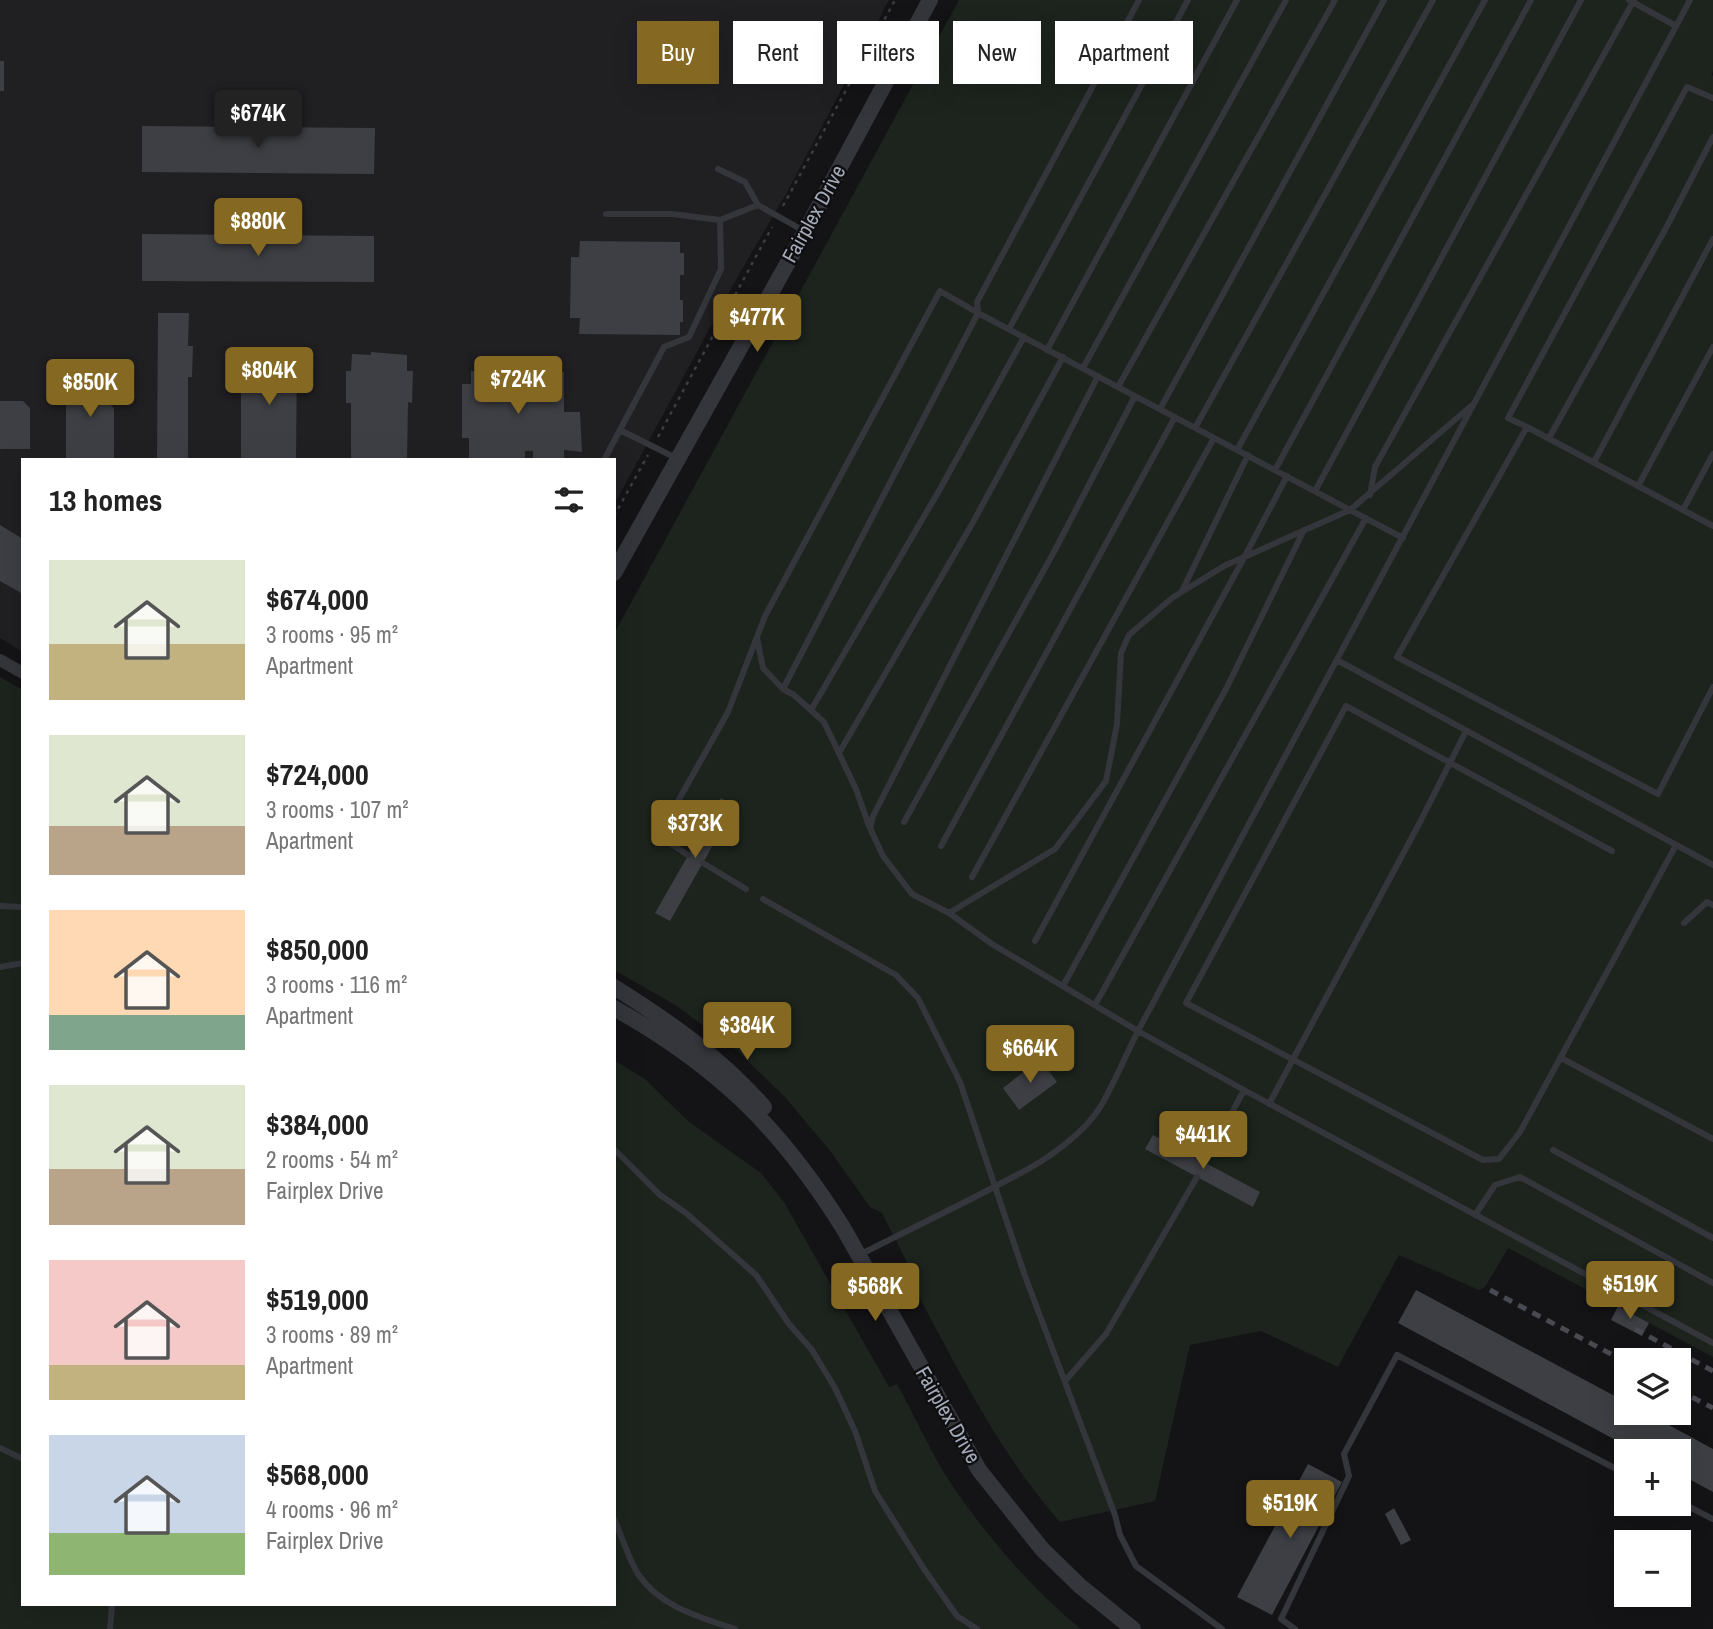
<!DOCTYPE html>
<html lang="en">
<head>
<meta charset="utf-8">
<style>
	:root { --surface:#fff; --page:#f2f2f2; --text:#222; --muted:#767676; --accent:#856822 }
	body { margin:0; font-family:"Archivo Narrow",sans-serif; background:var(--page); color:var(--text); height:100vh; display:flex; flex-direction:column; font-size:26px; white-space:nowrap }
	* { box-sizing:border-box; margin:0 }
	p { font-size:23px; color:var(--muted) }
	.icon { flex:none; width:38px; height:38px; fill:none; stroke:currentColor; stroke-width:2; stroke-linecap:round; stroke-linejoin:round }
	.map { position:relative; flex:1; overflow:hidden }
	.panel { position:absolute; left:21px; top:458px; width:595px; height:1148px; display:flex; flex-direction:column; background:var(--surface); border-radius:0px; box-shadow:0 7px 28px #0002 }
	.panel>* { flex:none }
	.hud { position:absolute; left:637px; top:21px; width:665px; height:63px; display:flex; gap:14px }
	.fabs { position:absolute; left:1614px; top:1348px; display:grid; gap:14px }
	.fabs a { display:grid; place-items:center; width:77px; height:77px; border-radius:0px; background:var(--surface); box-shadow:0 7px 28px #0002; font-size:35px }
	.price { position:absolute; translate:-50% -60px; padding:0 16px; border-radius:7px; background:var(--accent); color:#fff; font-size:23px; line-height:46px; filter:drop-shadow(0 2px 4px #0008) }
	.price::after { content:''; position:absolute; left:50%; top:42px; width:21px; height:16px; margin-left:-10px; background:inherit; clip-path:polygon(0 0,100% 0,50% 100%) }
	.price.selected { background:#222; color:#fff }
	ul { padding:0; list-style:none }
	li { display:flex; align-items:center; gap:21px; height:175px; padding:0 28px }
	li span { display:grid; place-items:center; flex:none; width:196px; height:140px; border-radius:0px; color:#555 }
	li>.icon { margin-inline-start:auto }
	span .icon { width:84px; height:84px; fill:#fffc; stroke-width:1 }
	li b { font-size:30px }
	h2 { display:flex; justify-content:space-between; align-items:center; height:84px; padding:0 28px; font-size:30px }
	.chip { padding:0 24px; border-radius:0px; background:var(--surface); box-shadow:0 7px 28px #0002; font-size:24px; line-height:63px }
	.chip.selected { background:var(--accent); color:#fff }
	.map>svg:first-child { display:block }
	.built { fill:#202023 }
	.green { fill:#1c241d }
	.building { fill:#3e3f44 }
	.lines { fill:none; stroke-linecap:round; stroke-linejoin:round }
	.path { stroke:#3b3d43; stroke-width:2.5; stroke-dasharray:3.5 5; stroke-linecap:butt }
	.service { stroke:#35363c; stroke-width:6 }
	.minor { stroke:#35363c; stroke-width:12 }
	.tertiary { stroke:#35363c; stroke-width:16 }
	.rail { stroke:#484951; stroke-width:5; stroke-dasharray:9 7; stroke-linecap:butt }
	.service-bridge { stroke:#35363c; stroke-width:6 }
	.labels { text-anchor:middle; stroke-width:5; stroke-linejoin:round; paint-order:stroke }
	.street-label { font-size:21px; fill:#a4aab8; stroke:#0f0f11 }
</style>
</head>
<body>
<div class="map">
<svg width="1713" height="1629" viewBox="0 0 1713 1629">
	<rect width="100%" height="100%" fill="#141416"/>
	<path class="built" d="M0 0H889L786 194 738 276 614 505V460H23V652L0 638Z"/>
	<path class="green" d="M959 0H1713V71L1711 75 1713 76V1357L1508 1248 1485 1287 1479 1290 1399 1255 1338 1367 1261 1331 1190 1345 1155 1501 1060 1522C997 1450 959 1370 913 1286V1274L882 1213 870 1207 831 1152 784 1096 737 1051 677 1006 614 970V634Z
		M0 677 23 690V1605H614V1060L645 1079 688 1121 761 1173 784 1202 889 1387 897 1384C916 1418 932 1456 954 1488 990 1540 1032 1589 1081 1629H0Z"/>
	<path class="building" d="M0 61H4V91H0Z
		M142 126 375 128 374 174 142 172Z
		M142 234 374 236V282L142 281Z
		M580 241 680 242V253H684V275H680V300H683V322H680V335L579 334 580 318H570L571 257H579Z
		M158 313H189L188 346H193L192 377H188V460H157Z
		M260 351 297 355 296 460H241V354H260Z
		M371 352 407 355V371H413L412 403 408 402 407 460H351V403H346V371H351L352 354 371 355Z
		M471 371 564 372V412H580L582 452 564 450V460H533V451H525V460H469V438H462V384H471Z
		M76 372H109V400L106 401 114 408V460H66V401H70V385H76Z
		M0 401H23L30 408V449H0Z
		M0 525 23 539V594L0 581Z
		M721 798 735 806 670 921 655 913Z
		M1040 1059 1057 1082 1019 1110 1003 1088Z
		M1153 1135 1260 1192 1253 1207 1145 1149Z
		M1416 1290 1626 1402V1412H1645L1713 1449V1492L1678 1473V1451H1636L1398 1323Z
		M1618 1306 1649 1323 1642 1336 1611 1320Z
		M1308 1464 1342 1482 1272 1615 1237 1597Z
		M1394 1508 1411 1540 1401 1545 1385 1514Z"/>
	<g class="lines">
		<path class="path" d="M783 206 895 0
			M658 437 772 227
			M614 516 648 455"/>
		<path class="service" d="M1139 0 977 302 978 313 1403 538
			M1629 0 1676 26
			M718 169 745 182 758 205
			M606 214H672L720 220
			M1009 329 1188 0
			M1047 350 1237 0
			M1083 368 1286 0
			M1098 376 873 816 870 828 883 856 912 894 949 913 992 944 1138 1031 1244 1090 1713 1343
			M1118 387 1335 0
			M1160 409 1384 0
			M1527 427 1508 418 1687 87 1713 98
			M1195 428 1433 0
			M620 430 678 459
			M1549 438 1666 228 1713 137
			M1237 450 1485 0
			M604 460 664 347 689 337 721 269 720 220 758 205 804 231
			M1594 462 1713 239
			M1275 470 1531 0
			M1638 486 1713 347
			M1315 491 1581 0
			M1370 495 1375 467 1634 0
			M1683 510 1713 454
			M1713 526 1527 427 1397 657 1658 794 1713 687
			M1182 591 1248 455
			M757 638 763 668 783 689 794 695 824 722 856 789 869 826
			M1337 660 1713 865
			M811 710 940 489 1024 337
			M839 753 972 524 1063 357
			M904 822 1055 550 1135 396
			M941 846 1175 417
			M1612 851 1346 706 1186 1003 1483 1160 1499 1159 1520 1132 1676 845
			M688 855 668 842 663 828 728 712 765 616 940 291 978 313 783 689
			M703 863 746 889
			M972 877 1214 438
			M763 899 896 975 918 998 960 1082 1025 1276 1115 1515 1120 1535 1136 1566 1222 1629
			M0 906 23 907
			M949 913 1055 849 1106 781 1117 724 1121 653 1129 635 1172 598 1224 566 1350 510 1471 406
			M1684 923 1707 902 1713 905
			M1035 941 1245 556 1287 476
			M0 967 23 963
			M1063 986 1226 689 1304 530
			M1095 1005 1366 518
			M1561 1058 1713 1139
			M1269 1104 1419 824 1466 731
			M614 1149 660 1195 686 1213 756 1275 789 1324 812 1350 835 1388 855 1431 875 1491 924 1569 957 1616 977 1629
			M1553 1150 1713 1238
			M1205 1163 1244 1090
			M1015 1176C1045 1161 1085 1134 1102 1104 1115 1081 1126 1055 1138 1031L1690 0
			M1475 1215 1495 1185 1520 1177 1713 1283
			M859 1255 973 1198
			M1065 1381 1106 1334 1197 1177
			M0 1448 23 1459
			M1678 1501 1713 1519
			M614 1519C622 1536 628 1558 638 1574 660 1607 700 1617 735 1629
			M110 1629 112 1605
			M1295 1629 1281 1619 1349 1476 1344 1454 1397 1355 1626 1474"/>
		<path class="minor" d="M0 660 23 673"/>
		<path class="tertiary" d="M614 573 805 232 930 0
			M614 987C670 1022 721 1058 764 1107
			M614 1008C719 1067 782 1129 845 1231L979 1470 1042 1549 1080 1586 1133 1629"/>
		<path class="rail" d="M1490 1290 1626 1362
			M1635 1329 1713 1371
			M1678 1390 1713 1408"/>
		<path class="service-bridge" d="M973 1198 1015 1176"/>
	</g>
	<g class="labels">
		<g class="street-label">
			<text transform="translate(814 214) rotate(-61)" y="7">Fairplex Drive</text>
			<text transform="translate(948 1415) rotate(60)" y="7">Fairplex Drive</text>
		</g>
	</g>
</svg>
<div class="fabs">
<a><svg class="icon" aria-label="layers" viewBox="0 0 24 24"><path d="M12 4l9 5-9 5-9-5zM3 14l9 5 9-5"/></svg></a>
<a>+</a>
<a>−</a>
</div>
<b class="price selected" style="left:258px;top:150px">$674K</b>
<b class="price" style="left:258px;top:258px">$880K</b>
<b class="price" style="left:757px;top:354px">$477K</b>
<b class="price" style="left:269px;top:407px">$804K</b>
<b class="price" style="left:518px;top:416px">$724K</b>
<b class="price" style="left:90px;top:419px">$850K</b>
<b class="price" style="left:695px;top:860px">$373K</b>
<b class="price" style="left:747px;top:1062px">$384K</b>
<b class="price" style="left:1030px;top:1085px">$664K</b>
<b class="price" style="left:1203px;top:1171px">$441K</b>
<b class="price" style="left:1630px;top:1321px">$519K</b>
<b class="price" style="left:875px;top:1323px">$568K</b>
<b class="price" style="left:1290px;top:1540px">$519K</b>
<div class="hud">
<a class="chip selected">Buy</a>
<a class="chip">Rent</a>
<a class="chip">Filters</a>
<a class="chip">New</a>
<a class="chip">Apartment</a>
</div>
<section class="panel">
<h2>13 homes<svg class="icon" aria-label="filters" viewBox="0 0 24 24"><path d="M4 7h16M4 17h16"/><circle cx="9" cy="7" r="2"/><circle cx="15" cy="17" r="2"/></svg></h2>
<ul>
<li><span style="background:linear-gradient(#dfe7d0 60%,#c2b280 0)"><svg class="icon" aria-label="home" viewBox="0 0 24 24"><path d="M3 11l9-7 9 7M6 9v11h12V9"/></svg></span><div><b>$674,000</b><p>3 rooms · 95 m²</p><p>Apartment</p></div></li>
<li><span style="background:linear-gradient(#dfe7d0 65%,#b9a48a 0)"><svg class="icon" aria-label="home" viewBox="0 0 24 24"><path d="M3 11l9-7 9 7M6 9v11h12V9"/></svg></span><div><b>$724,000</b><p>3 rooms · 107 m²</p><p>Apartment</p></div></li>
<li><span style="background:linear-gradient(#ffd9b3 75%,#7fa58c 0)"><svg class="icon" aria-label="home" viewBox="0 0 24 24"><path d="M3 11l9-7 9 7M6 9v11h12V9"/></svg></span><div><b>$850,000</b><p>3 rooms · 116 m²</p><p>Apartment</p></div></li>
<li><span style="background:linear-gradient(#dfe7d0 60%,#b9a48a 0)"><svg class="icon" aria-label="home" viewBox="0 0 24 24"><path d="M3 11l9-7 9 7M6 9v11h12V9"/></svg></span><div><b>$384,000</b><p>2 rooms · 54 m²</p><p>Fairplex Drive</p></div></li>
<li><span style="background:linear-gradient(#f6c9c9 75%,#c2b280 0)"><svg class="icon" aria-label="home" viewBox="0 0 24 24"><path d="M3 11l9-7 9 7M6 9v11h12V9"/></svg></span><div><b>$519,000</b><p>3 rooms · 89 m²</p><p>Apartment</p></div></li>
<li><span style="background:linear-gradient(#c9d6e8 70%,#8fb573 0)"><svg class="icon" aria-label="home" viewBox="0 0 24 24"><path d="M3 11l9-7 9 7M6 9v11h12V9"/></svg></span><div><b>$568,000</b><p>4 rooms · 96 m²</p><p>Fairplex Drive</p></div></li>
</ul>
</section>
</div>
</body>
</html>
